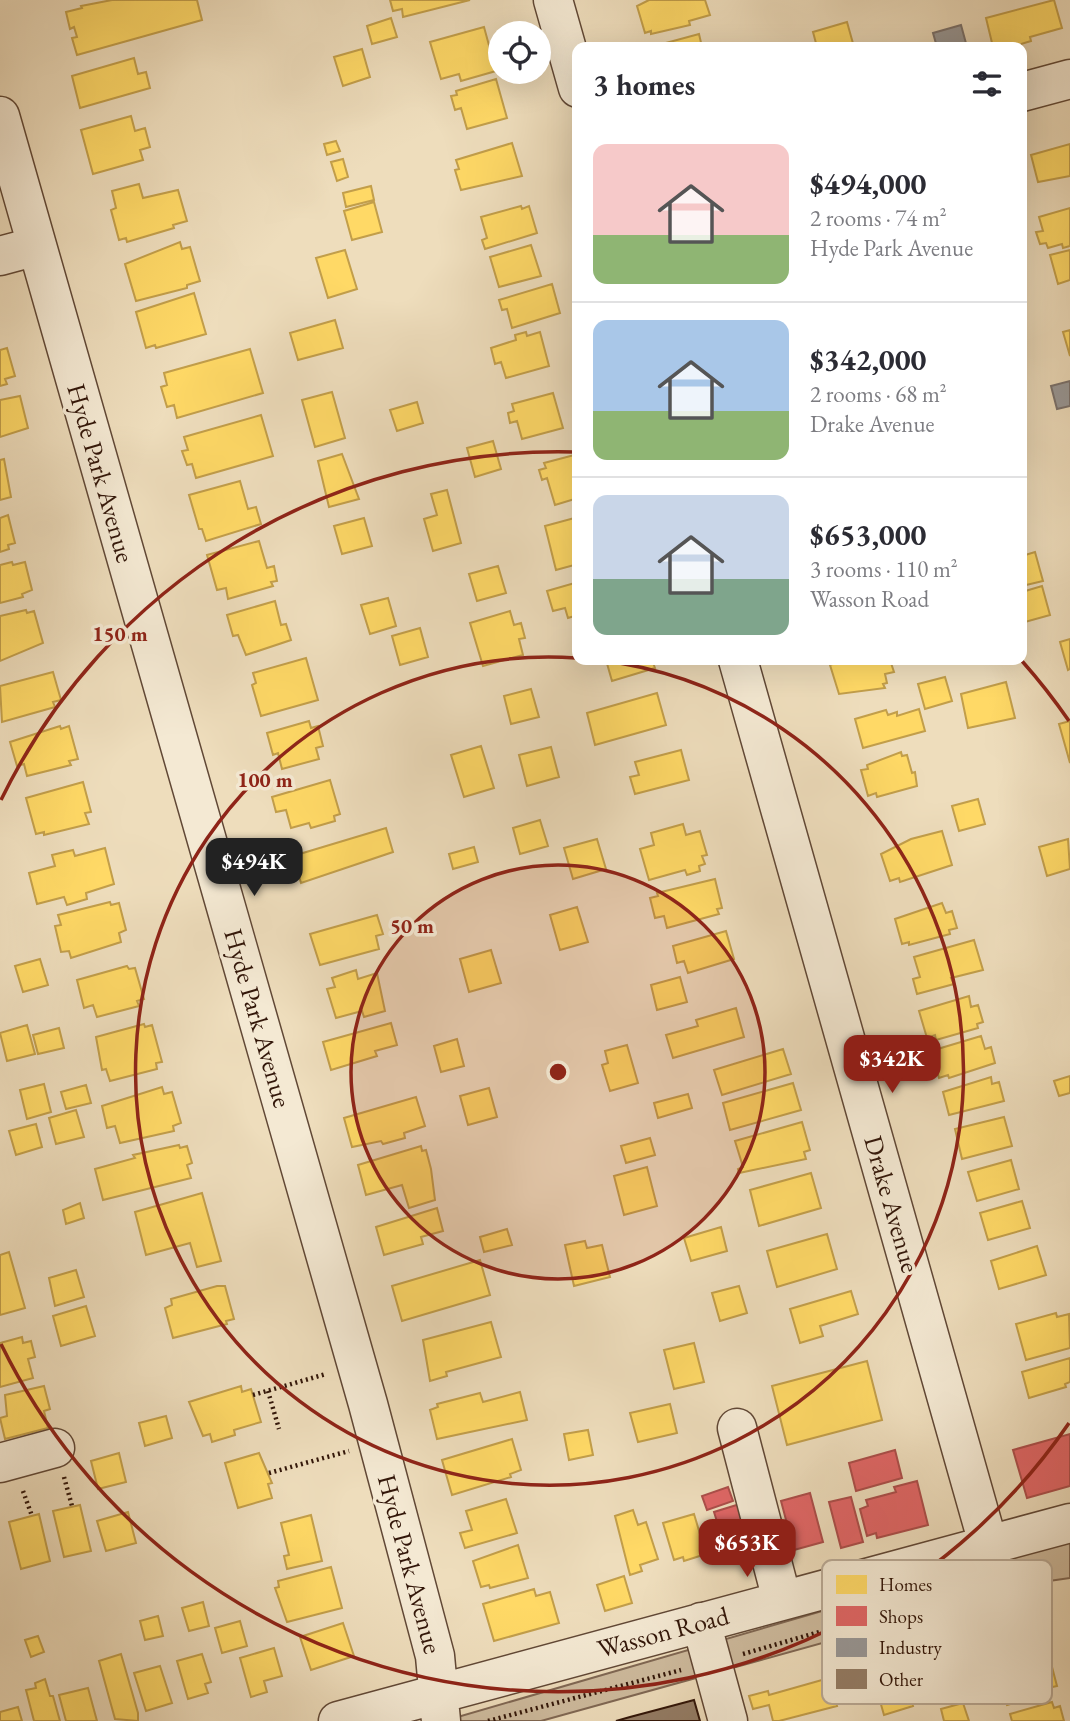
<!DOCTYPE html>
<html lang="en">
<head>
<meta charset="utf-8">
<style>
	:root { --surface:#fff; --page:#f7f7f7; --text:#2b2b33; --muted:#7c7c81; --line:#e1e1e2; --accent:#8f2418 }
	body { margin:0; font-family:"EB Garamond",serif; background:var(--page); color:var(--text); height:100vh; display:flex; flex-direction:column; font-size:26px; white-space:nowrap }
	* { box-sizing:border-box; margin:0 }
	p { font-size:23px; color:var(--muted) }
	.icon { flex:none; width:38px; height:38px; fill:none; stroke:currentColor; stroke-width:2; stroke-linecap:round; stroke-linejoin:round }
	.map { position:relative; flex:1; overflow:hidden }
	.sheet { position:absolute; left:572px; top:42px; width:455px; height:623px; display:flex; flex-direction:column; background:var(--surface); border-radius:14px; box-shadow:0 7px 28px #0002 }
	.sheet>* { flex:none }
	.controls { position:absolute; left:488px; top:21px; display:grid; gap:14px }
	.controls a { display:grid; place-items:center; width:63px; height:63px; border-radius:50%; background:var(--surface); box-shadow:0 7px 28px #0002; font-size:35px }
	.price { position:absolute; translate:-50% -60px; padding:0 16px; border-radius:14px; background:var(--accent); color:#fff; font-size:23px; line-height:46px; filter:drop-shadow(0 2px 4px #0008) }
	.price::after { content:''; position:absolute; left:50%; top:42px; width:21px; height:16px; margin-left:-10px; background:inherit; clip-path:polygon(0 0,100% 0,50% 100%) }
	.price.current { background:#222; color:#fff }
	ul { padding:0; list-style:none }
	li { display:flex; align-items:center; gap:21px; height:175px; padding:0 21px }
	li+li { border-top:2px solid var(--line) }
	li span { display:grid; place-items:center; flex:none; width:196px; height:140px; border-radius:14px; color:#555 }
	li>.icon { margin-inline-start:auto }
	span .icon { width:84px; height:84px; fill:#fffc; stroke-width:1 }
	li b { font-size:30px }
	h2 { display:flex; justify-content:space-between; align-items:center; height:84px; padding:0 21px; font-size:30px }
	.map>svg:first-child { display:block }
	.green { fill:#cebb9e; stroke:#806854; stroke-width:2 }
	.homes { fill:#ffd966; stroke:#c29e4a; stroke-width:2 }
	.shops { fill:#e06666; stroke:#ac4e4a; stroke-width:2 }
	.industry { fill:#999; stroke:#7a726e; stroke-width:2 }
	.building { fill:#947d66; stroke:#321609; stroke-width:2 }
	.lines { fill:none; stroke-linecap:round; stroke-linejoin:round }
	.minor-casing { stroke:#614836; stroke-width:41 }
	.path { stroke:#321609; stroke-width:4.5; stroke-dasharray:2 3.5; stroke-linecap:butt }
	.minor { stroke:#f4e9d3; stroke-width:38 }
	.ring { fill:none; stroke:#8f2418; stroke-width:3.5 }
	.labels { text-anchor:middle; stroke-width:7; stroke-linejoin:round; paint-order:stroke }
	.street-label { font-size:26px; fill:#321609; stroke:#f4e9d3 }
	.key { fill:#f4e9d3; stroke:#baaa96; stroke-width:2 }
	.key-label { font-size:19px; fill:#321609 }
	.centre { fill:#8f2418; stroke:#f4e9d3; stroke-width:3.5 }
	.ring-label { font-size:21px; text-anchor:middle; font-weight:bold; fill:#8f2418; stroke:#f4e9d3; stroke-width:7; stroke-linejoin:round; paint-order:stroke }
</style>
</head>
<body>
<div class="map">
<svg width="1070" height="1721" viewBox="0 0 1070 1721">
	<rect width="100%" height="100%" fill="#eeddbc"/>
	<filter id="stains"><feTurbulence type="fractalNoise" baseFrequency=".00286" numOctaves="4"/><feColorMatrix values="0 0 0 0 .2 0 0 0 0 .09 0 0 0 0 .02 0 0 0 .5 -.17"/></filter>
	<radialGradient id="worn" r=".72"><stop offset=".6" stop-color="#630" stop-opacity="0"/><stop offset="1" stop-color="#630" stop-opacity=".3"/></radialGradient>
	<path class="green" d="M1070 1539V1578L1042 1582 541 1721H444Z"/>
	<path class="homes" d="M112 0H197L202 20 77 55 72 38 77 37 74 27 70 29 66 12 82 8 81 6Z
		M390 0H470L403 17 402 9 393 11Z
		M649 0H705L710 15 689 21 690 25 651 34V31L645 33 637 6Z
		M1054 0 1062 28 1030 37 1031 41 1011 47 1009 44 993 47 986 18Z
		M391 18 397 37 372 44 367 26Z
		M847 22 854 47H817L813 32Z
		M484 27 496 71 461 81 459 74 441 79 430 42Z
		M699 34 702 47H651Z
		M362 49 370 77 343 86 334 57Z
		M134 58 138 74 146 72 150 88 80 108 72 76Z
		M496 79 507 118 467 129 461 108 455 110 451 96 457 95 456 91Z
		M131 116 135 131 145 128 150 147 140 150 143 160 93 174 81 130Z
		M336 141 340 151 327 155 324 144Z
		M512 143 522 176 461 190 455 170 459 169 456 160Z
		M1070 144V176L1038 182 1031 155Z
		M343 159 348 177 337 181 331 162Z
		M139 184 143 198 178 190 187 221 173 225 174 228 127 242 126 238 119 240 111 210 116 208 112 191Z
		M371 186 374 200 346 207 343 193Z
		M374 202 382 232 352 240 344 211Z
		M521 206 522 209 529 206 537 233 485 249 482 240 487 238 481 217Z
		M1070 208V246L1063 248 1062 244 1048 248 1046 243 1040 244 1036 232 1043 231 1039 217Z
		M180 242 182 249 190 247 200 281 187 285V288L136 301 125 264Z
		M531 245 541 276 499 287 490 257Z
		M345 250 357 289 328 298 316 258Z
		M1070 250V280L1058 284 1050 255Z
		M552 284 560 313 512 328 507 309 502 310 499 300Z
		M194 293 206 334 156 348 155 345 146 348 136 312Z
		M335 320 343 348 298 360 290 333Z
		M1070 330V356L1063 332Z
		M526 332 527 336 540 332 549 366 506 378 501 362 495 364 491 348 516 340 515 335Z
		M7 348 15 376 5 379 7 384 0 386V350Z
		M250 349 263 393 177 418 174 405 167 407 161 387 167 385 164 373Z
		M332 392 345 438 315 447 302 400Z
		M553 393 563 428 522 439 517 421 510 423 508 413 514 411 512 404Z
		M20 396 28 428 0 437V400Z
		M417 402 423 423 397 431 390 410Z
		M261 415 273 456 196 478 192 464 187 465 182 451 188 450 184 437Z
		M493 441 501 469 475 477 467 448Z
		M342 454 359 499 329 507 318 461Z
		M578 454V498L555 505 547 478 542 480 539 470 546 468 544 463Z
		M4 459 11 497 0 500V460Z
		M240 481 248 509 256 507 261 524 206 541 202 529H199L189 495Z
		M447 490 461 543 433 551 424 519 437 515 431 494Z
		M8 515 15 543 8 545 9 549 0 552V518Z
		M578 517V564L556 570 545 526Z
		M364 518 372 546 342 554 334 526Z
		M259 541 267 568 274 566 277 581 271 582 273 586 228 599 226 588 217 590 207 555Z
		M1035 552 1043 581 1022 586V556Z
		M12 562 13 565 25 562 32 590 22 594 23 597 0 603V565Z
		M498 566 506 593 477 601 469 574Z
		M578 582V615L568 618 565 608 553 611 547 591Z
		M1042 586 1050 615 1025 622 1022 592Z
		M388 598 396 626 370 634 361 605Z
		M275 601 281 625 286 624 291 640 246 655 238 635 233 636 227 615Z
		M26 610 27 613 34 611 43 643 0 661V616Z
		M510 611 514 625 521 623 525 638 519 639 523 655 483 666 470 623Z
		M420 628 428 657 400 665 392 636Z
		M1070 639V669L1068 670 1060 642Z
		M306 658 318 700 261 716 252 685 256 683 253 673Z
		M606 660H652L655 668 612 681Z
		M842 660H890L894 672 885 674 887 683 883 684 885 688 839 694 830 665Z
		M53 672 61 700 53 702 55 707 2 722 0 686Z
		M945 677 952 701 925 709 918 684Z
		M1006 682 1015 718 968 728 961 694Z
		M531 689 539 717 511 724 504 696Z
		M657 693 666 725 595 745 587 713Z
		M919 709 925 731 863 748 855 719 886 710 888 715 897 712V716Z
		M309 721 311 728 318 726 323 746 316 748 319 759 282 769 278 753 273 755 267 733Z
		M1070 721V763L1059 724Z
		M60 726 61 729 69 726 78 759 69 761 71 765 27 776 24 764 17 766 10 742Z
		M481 746 494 788 464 797 451 755Z
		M551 747 559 777 527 786 519 755Z
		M681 750 689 780 635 794 630 777 639 775 635 762Z
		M901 752 902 756 907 755 912 773 915 772 917 786 877 797 876 793 868 796 861 770 868 769 867 765Z
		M330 780 340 814 334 816 335 821 311 828 309 823 291 828 286 810 276 812 272 797Z
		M83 782 91 812 85 813 89 824 44 835V832L36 834 26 798Z
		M978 799 985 824 959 831 952 806Z
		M540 820 548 846 520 854 513 828Z
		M683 824 686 835 700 831 707 855 702 856 705 864 699 866 700 871 687 875 685 870 649 880 640 849 654 845 651 833Z
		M386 828 393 852 301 883 293 856Z
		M942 831 952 865 900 882 899 878 890 881 881 854 911 839Z
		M597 839 606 869 573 879 564 848Z
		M1068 839 1070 869 1047 876 1039 847Z
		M474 847 478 862 453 869 449 854Z
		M105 848 114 884 86 893 87 899 67 905 64 897 37 904 29 873 55 866 52 855 73 850 75 856Z
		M715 879 722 908 717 909 719 914 667 928 664 916 655 918 650 898 658 896 657 893Z
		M110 902 111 905 119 903 126 930 119 933 121 942 71 958 69 951 61 952 55 926 61 925 58 915Z
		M942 903 946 913 952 911 957 928 949 930 950 934 909 945V942L902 944 895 919Z
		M577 907 588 942 560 950 550 915Z
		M377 915 383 934 376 936 379 949 320 965 310 934Z
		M726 931 734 959 688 973 684 961 677 963 673 946Z
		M974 940 983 970 951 978 954 984 917 994 913 979 920 977 914 957Z
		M491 950 501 983 469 992 460 959Z
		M40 959 48 985 23 992 15 966Z
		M127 966 129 969 135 968 144 999 137 1001 139 1006 97 1017 93 1005 84 1008 77 980Z
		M356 970 358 979 377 973 385 1011 364 1017 362 1011 336 1018 327 989 335 987 332 978Z
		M680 977 687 1002 657 1010 651 985Z
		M969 996 971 1007 978 1005 983 1022 977 1024 978 1028 936 1040 935 1035 927 1038 919 1011Z
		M736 1008 744 1037 673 1058 666 1035 698 1026 696 1020Z
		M391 1023 397 1045 375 1051 377 1056 331 1070 323 1042Z
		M144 1024 145 1027 152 1025 162 1062 156 1063 157 1069 110 1081 106 1069 102 1070 96 1037Z
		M27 1025 35 1054 7 1061 0 1033Z
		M59 1028 64 1048 38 1054 33 1035Z
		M981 1036 985 1049 991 1047 995 1063 949 1078 948 1075 939 1078 931 1051Z
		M457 1039 464 1066 441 1072 434 1046Z
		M627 1045 638 1083 610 1091 602 1065 608 1063 605 1051Z
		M783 1049 791 1074 722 1095 714 1070Z
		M1070 1076V1093L1059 1096 1054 1081Z
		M991 1077 992 1084 999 1082 1004 1101 949 1115 943 1092Z
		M793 1083 801 1110 730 1130 723 1103Z
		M44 1084 51 1112 27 1119 20 1090Z
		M86 1085 91 1103 66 1109 61 1092Z
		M162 1087 164 1094 172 1092 181 1123 173 1126 174 1131 120 1143 115 1126 107 1128 102 1106Z
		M489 1088 497 1117 468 1125 460 1096Z
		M688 1094 692 1108 658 1118 654 1103Z
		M416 1097 425 1126 404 1133 405 1138 383 1144 381 1141 352 1147 344 1118Z
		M76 1110 84 1137 56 1144 49 1118Z
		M1004 1117 1012 1146 962 1159 955 1129Z
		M802 1122 810 1150 804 1152 806 1159 739 1173 738 1169 743 1167 735 1141Z
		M36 1124 42 1147 16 1155 9 1131Z
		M650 1138 655 1155 626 1163 621 1146Z
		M179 1145 180 1148 187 1146 192 1163 187 1165 191 1178 103 1200 95 1169 135 1158 133 1155Z
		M421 1146 422 1151 426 1150 431 1169 435 1200 409 1208 402 1185 366 1195 358 1165Z
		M1011 1160 1019 1189 977 1201 968 1172Z
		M647 1167 657 1206 624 1215 614 1176Z
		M811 1173 821 1208 759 1226 750 1190Z
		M202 1193 221 1261 197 1267 190 1243 146 1255 135 1212Z
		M1022 1201 1030 1228 988 1240 980 1213Z
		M80 1203 84 1218 66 1224 63 1210Z
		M437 1208 443 1231 421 1237 423 1244 384 1255 376 1227Z
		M721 1227 727 1251 691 1261 684 1238Z
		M507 1229 512 1245 484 1252 480 1237Z
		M827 1234 837 1269 777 1287 767 1251Z
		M585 1241 587 1248 602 1245 610 1277 574 1286 565 1245Z
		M1037 1246 1046 1275 999 1289 991 1261Z
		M9 1252 25 1308 0 1315V1255Z
		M480 1260 490 1295 402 1321 392 1286Z
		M76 1270 84 1297 55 1306 49 1278Z
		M217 1286H225L234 1319 226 1321 227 1324 173 1338 165 1308 172 1305 171 1299Z
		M739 1286 747 1313 720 1321 712 1293Z
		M851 1291 858 1314 820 1326 823 1336 800 1343 790 1309Z
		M86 1306 95 1336 61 1346 53 1316Z
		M1056 1313 1057 1317 1069 1314 1070 1348 1026 1360 1016 1324Z
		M491 1322 501 1357 446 1372 447 1376 430 1381 423 1340Z
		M22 1337 23 1343 31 1341 35 1357 28 1359 33 1378 0 1387V1343Z
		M694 1343 704 1382 674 1389 664 1350Z
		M1070 1358V1382L1065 1384 1066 1387 1029 1398 1022 1372Z
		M867 1361 882 1420 787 1445 772 1386Z
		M44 1386 50 1409 44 1411 48 1428 5 1439 0 1418 7 1416 5 1395Z
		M241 1386 242 1392 251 1389 261 1422 234 1430 235 1435 212 1442 210 1434 203 1436 189 1402Z
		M520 1392 527 1420 437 1439 430 1410 438 1407 437 1404 480 1393 483 1402Z
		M670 1404 677 1433 638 1442 630 1413Z
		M166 1416 172 1438 145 1446 139 1423Z
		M588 1430 593 1455 569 1460 564 1434Z
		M512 1439 521 1470 510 1474 511 1477 452 1495 442 1460Z
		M119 1453 126 1482 98 1489 91 1461Z
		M259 1453 272 1483 268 1484 272 1498 238 1508 225 1463Z
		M506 1499 517 1533 465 1548 460 1533 472 1530 466 1511Z
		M80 1505 91 1551 64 1557 53 1511Z
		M633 1510 638 1525 646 1522 658 1559 640 1565 642 1571 630 1575 615 1516Z
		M128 1512 136 1543 106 1551 97 1521Z
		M39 1514 50 1561 21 1569 9 1522Z
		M694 1514 706 1554 684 1561 683 1557 674 1560 663 1523Z
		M311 1515 322 1561 287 1569 284 1556 289 1555 281 1523Z
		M518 1545 528 1578 490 1588 489 1585 481 1587 473 1561Z
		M331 1567 342 1608 287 1622 275 1588 279 1587 278 1581Z
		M624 1576 632 1603 605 1611 597 1585Z
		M534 1589 536 1596 550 1592 559 1623 494 1641 483 1604Z
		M203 1602 209 1626 189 1631 182 1608Z
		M158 1616 163 1636 145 1640 140 1621Z
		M240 1621 247 1646 222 1653 215 1628Z
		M343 1623 354 1656 311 1670 300 1637Z
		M38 1636 44 1652 31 1657 25 1640Z
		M274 1648 282 1676 264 1681 267 1692 251 1697 240 1658Z
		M1039 1653 1044 1669 1052 1667 1057 1686 1048 1688 1049 1693 1007 1705 1001 1685 994 1687 991 1673 998 1672 996 1665Z
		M121 1654 138 1713V1721L115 1719 99 1661Z
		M202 1654 211 1682 205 1684 208 1693 188 1699 177 1661Z
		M160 1666 172 1703 146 1711 134 1673Z
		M829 1678 837 1706 779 1721H773L769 1705 753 1709 749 1696 768 1691 769 1695Z
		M45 1679 50 1696H53L60 1721H34L26 1690 36 1688 35 1683Z
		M88 1688 97 1721H66L59 1695Z
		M909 1692 913 1706 884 1715 880 1701Z
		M1052 1702 1054 1708 1060 1706 1064 1721H1012L1010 1714Z
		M963 1703 969 1721H944L941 1709Z
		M18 1707 22 1721H0V1712Z"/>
	<path class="shops" d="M1070 1434V1486L1027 1498 1013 1450Z
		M895 1450 902 1478 856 1491 849 1463Z
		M917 1481 928 1525 877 1538 876 1533 867 1536 860 1509 868 1506 866 1500 896 1492 894 1487Z
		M728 1487 733 1501 707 1510 702 1496Z
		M810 1493 823 1542 794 1550 781 1501Z
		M851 1497 863 1542 841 1548 829 1502Z
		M743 1503 757 1548 728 1557 714 1512Z"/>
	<path class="industry" d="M961 25 967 47H937L933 33Z
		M1070 381V406L1057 409 1051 386Z"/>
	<path class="building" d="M694 1700 700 1721H616L630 1717Z"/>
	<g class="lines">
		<defs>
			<path id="minor" d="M553 0 578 88
				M1022 92 1070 79
				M0 116 368 1404 435 1656 441 1721
				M0 256 37 246
				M738 660 989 1547
				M737 1428 782 1600
				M0 1463 55 1448
				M701 1622 728 1721
				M338 1721 1070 1523"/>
		</defs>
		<use href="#minor" class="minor-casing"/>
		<path class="path" d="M268 1391 279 1429
			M253 1395 326 1374
			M269 1473 349 1451
			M64 1477 72 1506
			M23 1491 32 1516
			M743 1654 1037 1569
			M488 1721 681 1670"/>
		<use href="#minor" class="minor"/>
	</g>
	<circle cx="558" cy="1072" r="207" fill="#8f2418" fill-opacity=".12"/>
	<g class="ring">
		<circle cx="558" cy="1072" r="207"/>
		<path d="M598 660A414 414 0 1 1 576 658"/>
		<path d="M1069 1423A620 620 0 0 1 1 1344M1 800A620 620 0 0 1 574 452M1022 661A620 620 0 0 1 1069 721"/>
	</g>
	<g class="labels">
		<g class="street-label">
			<text transform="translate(101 473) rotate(74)" y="9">Hyde Park Avenue</text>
			<text transform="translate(258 1018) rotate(74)" y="9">Hyde Park Avenue</text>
			<text transform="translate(892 1204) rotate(74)" y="9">Drake Avenue</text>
			<text transform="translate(410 1564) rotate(75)" y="9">Hyde Park Avenue</text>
			<text transform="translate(663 1632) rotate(-15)" y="9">Wasson Road</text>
		</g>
	</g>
	<rect x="822" y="1560" width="230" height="144" rx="10" class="key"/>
	<rect x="836" y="1575" width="31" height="19" fill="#ffd966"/>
	<rect x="836" y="1606" width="31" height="20" fill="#e06666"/>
	<rect x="836" y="1638" width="31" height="19" fill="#999"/>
	<rect x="836" y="1669" width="31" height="20" fill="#947d66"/>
	<g class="key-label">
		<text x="879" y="1591">Homes</text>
		<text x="879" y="1623">Shops</text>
		<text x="879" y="1654">Industry</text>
		<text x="879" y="1686">Other</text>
	</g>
	<circle cx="558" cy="1072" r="10" class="centre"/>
	<g class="ring-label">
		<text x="120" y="641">150 m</text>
		<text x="265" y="787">100 m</text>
		<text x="412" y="933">50 m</text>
	</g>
	<rect width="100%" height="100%" filter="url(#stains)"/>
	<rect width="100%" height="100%" fill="url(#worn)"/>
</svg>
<div class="controls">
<a><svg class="icon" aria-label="locate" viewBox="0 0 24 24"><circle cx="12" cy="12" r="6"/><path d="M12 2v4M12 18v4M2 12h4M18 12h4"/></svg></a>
</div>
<b class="price current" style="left:254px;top:898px">$494K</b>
<b class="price" style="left:892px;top:1095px">$342K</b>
<b class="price" style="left:747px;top:1579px">$653K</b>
<section class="sheet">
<h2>3 homes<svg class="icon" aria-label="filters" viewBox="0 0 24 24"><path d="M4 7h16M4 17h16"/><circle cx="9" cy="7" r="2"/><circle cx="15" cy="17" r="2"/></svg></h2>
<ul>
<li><span style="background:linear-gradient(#f6c9c9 65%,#8fb573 0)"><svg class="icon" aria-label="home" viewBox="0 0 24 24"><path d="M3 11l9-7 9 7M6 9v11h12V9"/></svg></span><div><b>$494,000</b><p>2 rooms · 74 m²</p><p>Hyde Park Avenue</p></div></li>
<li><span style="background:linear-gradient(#a9c7e8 65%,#8fb573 0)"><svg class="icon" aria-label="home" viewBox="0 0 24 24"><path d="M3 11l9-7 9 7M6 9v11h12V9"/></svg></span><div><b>$342,000</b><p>2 rooms · 68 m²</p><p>Drake Avenue</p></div></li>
<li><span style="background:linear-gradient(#c9d6e8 60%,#7fa58c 0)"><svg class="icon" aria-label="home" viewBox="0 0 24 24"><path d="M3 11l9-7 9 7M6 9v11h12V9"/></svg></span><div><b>$653,000</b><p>3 rooms · 110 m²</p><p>Wasson Road</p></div></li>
</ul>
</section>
</div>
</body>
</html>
